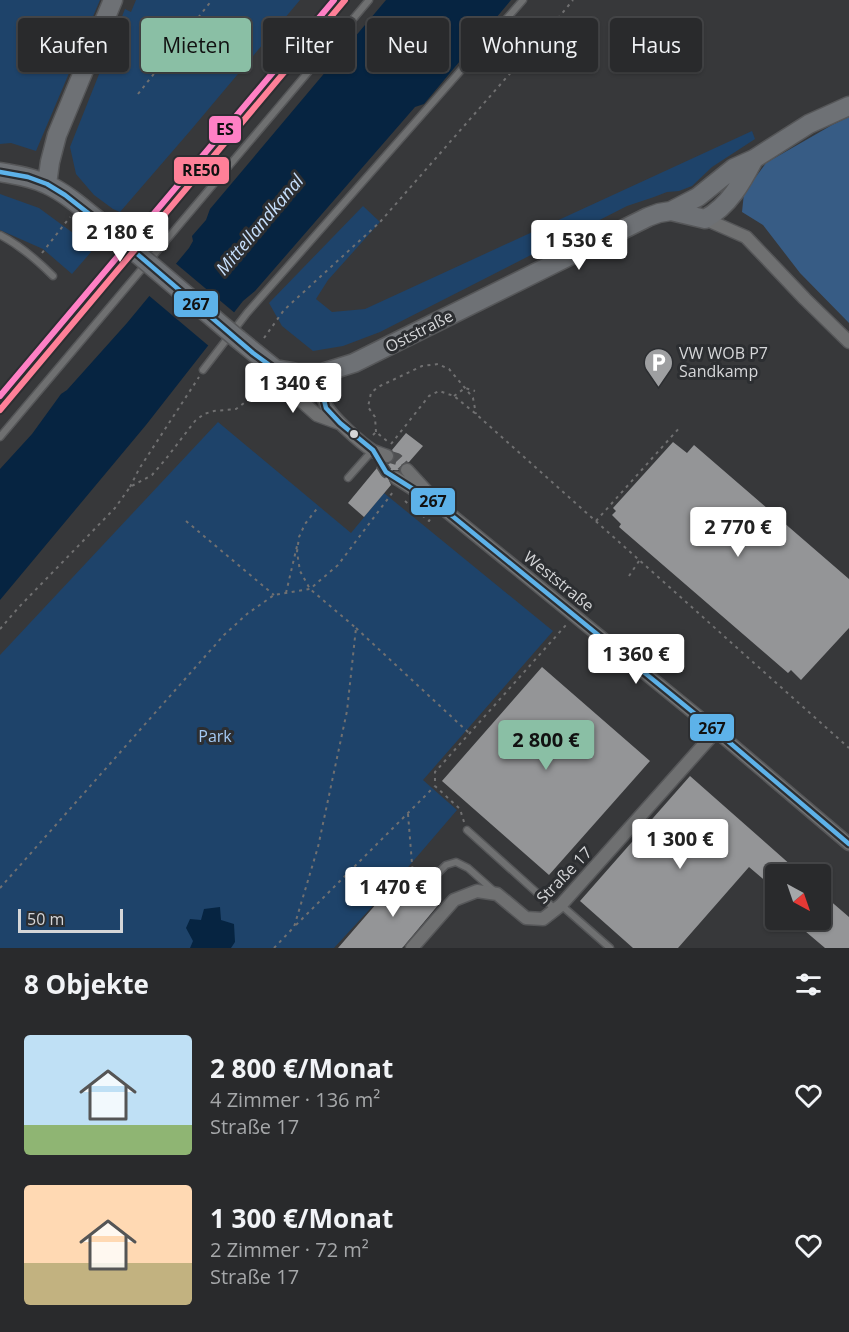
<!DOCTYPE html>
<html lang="de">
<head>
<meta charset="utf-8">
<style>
	:root { --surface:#292a2c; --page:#313234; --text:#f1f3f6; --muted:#a5a7a9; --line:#454648; --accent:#8abfa5 }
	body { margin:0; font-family:"Open Sans",sans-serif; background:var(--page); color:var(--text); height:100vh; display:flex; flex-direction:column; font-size:22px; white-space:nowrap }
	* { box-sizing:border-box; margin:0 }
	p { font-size:20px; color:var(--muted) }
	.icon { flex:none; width:33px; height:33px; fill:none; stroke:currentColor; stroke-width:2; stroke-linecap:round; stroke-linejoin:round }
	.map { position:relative; height:948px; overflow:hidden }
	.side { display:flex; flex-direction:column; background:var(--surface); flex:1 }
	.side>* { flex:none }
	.hud { position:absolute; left:18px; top:18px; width:813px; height:54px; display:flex; gap:12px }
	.needle { width:39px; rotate:140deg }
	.controls { position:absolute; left:765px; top:864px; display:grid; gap:12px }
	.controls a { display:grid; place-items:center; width:66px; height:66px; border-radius:6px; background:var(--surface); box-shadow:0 2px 4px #0004,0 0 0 2px var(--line); font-size:30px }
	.scale { position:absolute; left:18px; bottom:15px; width:105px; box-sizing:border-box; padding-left:6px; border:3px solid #d5d6d8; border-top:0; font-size:16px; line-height:21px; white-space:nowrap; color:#d5d6d8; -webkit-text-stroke:4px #2c2e31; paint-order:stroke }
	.price { position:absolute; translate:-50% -51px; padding:0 14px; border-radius:6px; background:#fff; color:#222; font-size:20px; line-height:39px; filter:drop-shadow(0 2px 3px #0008) }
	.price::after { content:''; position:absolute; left:50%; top:36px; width:18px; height:14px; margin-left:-9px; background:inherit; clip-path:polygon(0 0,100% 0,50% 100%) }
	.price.active { background:var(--accent); color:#111 }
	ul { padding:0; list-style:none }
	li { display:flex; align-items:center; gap:18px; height:150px; padding:0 24px }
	li span { display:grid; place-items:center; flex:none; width:168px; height:120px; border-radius:6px; color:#555 }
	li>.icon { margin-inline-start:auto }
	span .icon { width:72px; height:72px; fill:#fffc; stroke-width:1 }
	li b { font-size:26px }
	h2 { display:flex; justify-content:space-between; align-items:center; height:72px; padding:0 24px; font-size:26px }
	.chip { padding:0 21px; border-radius:6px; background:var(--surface); box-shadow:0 2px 4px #0004,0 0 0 2px var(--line); font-size:21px; line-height:54px }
	.chip.active { background:var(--accent); color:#111 }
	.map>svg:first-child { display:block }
	.green { fill:#1e436a }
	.forest { fill:#375c85 }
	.water { fill:#062441 }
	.pier { fill:#37383a }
	.building { fill:#949597 }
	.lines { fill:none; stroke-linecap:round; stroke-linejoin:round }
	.street-tunnel { stroke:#4f5052; stroke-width:12; stroke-dasharray:12 6; stroke-linecap:butt }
	.lane-casing { stroke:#565759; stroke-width:9 }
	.street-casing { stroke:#565759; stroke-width:15 }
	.secondary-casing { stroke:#565759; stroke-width:21 }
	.path { stroke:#707071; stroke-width:2; stroke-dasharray:3 4.5; stroke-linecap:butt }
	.lane { stroke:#6f7071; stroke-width:6 }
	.street { stroke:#6f7071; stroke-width:12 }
	.secondary { stroke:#6e7175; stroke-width:18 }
	.secondary-bridge-casing { stroke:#565759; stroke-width:21; stroke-linecap:butt }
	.secondary-bridge { stroke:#6e7175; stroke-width:18 }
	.bus-1-casing { stroke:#2c2e31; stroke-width:9 }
	.bus-1 { stroke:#5db2e9; stroke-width:4.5 }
	.rail-1-casing { stroke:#2c2e31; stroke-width:10 }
	.rail-2-casing { stroke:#2c2e31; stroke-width:10 }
	.rail-1 { stroke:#ff8098; stroke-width:6 }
	.rail-2 { stroke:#ff80c5; stroke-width:6 }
	.bus-dot { fill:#d5d6d8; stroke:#2c2e31; stroke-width:2 }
	.labels { text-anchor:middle; stroke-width:6; stroke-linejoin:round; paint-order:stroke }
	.street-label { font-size:16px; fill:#d5d6d8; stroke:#2c2e31 }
	.poi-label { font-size:16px; fill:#d5d6d8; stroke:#2c2e31; text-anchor:start }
	.park-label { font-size:16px; fill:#a4c9f3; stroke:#2c2e31 }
	.water-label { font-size:18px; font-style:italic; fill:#c7e0fd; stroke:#2c2e31 }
	.line-badge { stroke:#2c2e31; stroke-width:2 }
	.pale-badge-label { font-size:16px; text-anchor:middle; font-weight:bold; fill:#111 }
</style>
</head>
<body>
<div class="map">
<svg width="849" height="948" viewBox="0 0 849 948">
	<rect width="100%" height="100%" fill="#37383a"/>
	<path class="green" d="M0 0H100L36 151 11 143 0 144Z
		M136 0H300L190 131 120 212 113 209 94 195 76 174 70 147 125 9 131 12Z
		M752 131 755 139 712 167 692 186 679 191 667 192 654 197 627 206 380 332 343 346 313 351 282 326 269 303 363 206 380 222 328 280 316 299 332 312 365 309Z
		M0 194 39 208 84 241 91 252 72 274 43 249 0 230Z
		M218 422 351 533 384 493 553 631 423 780 457 810 403 873 334 948H0V655Z"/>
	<path class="forest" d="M849 117V323L800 273 763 225 742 212 744 193 766 163 832 125Z"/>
	<path class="water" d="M386 0H511L424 104 415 107 255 291 243 301 146 425 0 600V469L32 434 61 394 67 390 127 323 189 248 193 241 192 236 206 220 210 209Z
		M220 907 221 920 234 924 235 942 231 948H190L193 941 186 928 190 919 201 920 204 909Z"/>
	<path class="pier" d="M174 262 236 314 210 347 147 294Z"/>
	<path class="building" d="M406 433 423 446 409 462 402 464 399 470H393L389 473 388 478 391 485 364 517 348 503 381 463 388 464 393 462 395 455 392 450Z
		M673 442 687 453 694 445 849 579V628L801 680 791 670 788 673 619 527 621 524 612 515 616 511 613 508Z
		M542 667 650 761 549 875 442 781Z
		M690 776 801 874H776V890L749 867 678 948H633L580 901Z
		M403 873 439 904 404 946 402 948H338Z
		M820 892 849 917V948H825L792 920H820Z"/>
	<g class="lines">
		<path class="street-tunnel" d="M387 456 397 459 407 470
			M381 464 386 472 396 478"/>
		<defs>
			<path id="lane" d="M0 235C21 246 37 260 53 276
				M203 370 247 313 523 0
				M0 437 369 0
				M348 478 372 451
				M467 830 555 909
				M432 879 446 865 456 862 468 868 494 891
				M561 905 610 948"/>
			<path id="street" d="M705 219 746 237 805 299 849 342
				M275 369 289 390 317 415 339 423
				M322 373C322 384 321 395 326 405 331 417 362 444 373 451 378 453 382 454 387 456
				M407 470 429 494
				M396 478 440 506 716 731 849 844
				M412 948 454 900 477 891 497 894 526 918 543 919 561 905 716 731"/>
			<path id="secondary" d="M0 172C16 175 32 177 46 184 66 193 84 209 101 223
				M47 184 50 162 57 135 113 0
				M671 211 705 219C729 206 742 182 754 159
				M238 339 275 369 298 373H322L354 363 648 217 659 213 671 211 698 197 734 168 754 159 809 124 849 106"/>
		</defs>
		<use href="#lane" class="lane-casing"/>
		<use href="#street" class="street-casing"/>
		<use href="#secondary" class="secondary-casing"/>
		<path class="path" d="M138 94 212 0
			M42 253 70 217
			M264 338 284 310 380 222 555 22 573 0
			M454 396 465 388 475 391
			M376 432 375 417 368 407 371 393 378 387 422 366 438 364 449 369 465 388 473 398 476 414
			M373 435 376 432 387 441
			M391 444 429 396 439 391 454 396 476 414 849 748
			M130 487 139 469 199 377
			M405 501 429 521 432 516
			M186 521 274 595
			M596 521 681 426
			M629 576 639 561
			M286 593 297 546
			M356 628 469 733
			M0 629 19 607 115 508 130 487 152 475 165 460 195 421 204 414 214 411 236 409 248 400 265 380
			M408 814 413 876 423 885
			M464 822 460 809 435 786V772L566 625
			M0 888 224 635 247 614 274 595 310 589 338 565 393 492
			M427 889 438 899
			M296 925 434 787
			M274 948 294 927 318 847 347 711 356 628 310 589 300 571 297 552 299 537 305 524 319 506"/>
		<use href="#lane" class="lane"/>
		<use href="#street" class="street"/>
		<use href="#secondary" class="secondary"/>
		<defs>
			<path id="secondary-bridge" d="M101 223 238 339"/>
		</defs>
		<use href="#secondary-bridge" class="secondary-bridge-casing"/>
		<use href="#secondary-bridge" class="secondary-bridge"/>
		<defs>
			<path id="bus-1" d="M0 172 28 177 47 184 65 195 101 223 253 353 275 369 298 373H322
				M322 373V392L326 408 340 423 373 450 386 472 440 506 716 731 849 844"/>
		</defs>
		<use href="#bus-1" class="bus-1-casing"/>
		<use href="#bus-1" class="bus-1"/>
		<defs>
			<path id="rail-1" d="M0 410 345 0"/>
			<path id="rail-2" d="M0 396 334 0"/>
		</defs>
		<use href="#rail-1" class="rail-1-casing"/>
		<use href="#rail-2" class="rail-2-casing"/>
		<use href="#rail-1" class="rail-1"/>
		<use href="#rail-2" class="rail-2"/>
	</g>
	<defs>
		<symbol id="parking-pin" viewBox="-11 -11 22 30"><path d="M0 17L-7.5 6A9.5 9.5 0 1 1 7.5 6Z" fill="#9e9fa1" stroke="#2c2e31"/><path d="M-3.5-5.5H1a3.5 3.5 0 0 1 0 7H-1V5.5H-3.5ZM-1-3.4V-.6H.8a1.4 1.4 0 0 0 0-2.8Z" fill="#fff"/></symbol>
	</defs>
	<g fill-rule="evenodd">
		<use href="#parking-pin" x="642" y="346" width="33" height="45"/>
	</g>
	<circle class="bus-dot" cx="354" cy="434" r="5"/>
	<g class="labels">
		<g class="street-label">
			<text transform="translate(419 331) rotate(-27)" y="6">Oststraße</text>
			<text transform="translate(559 581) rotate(39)" y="6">Weststraße</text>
			<text transform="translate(564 875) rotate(-46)" y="6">Straße 17</text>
		</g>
		<g class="poi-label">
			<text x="679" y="359">VW WOB P7<tspan x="679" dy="18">Sandkamp</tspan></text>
		</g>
		<g class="park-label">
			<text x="215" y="742">Park</text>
		</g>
		<g class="water-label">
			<text transform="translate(260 225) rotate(-50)" y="6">Mittellandkanal</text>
		</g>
	</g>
	<g class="line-badge">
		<rect x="208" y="115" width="34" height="29" rx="6" fill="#ff80c5"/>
		<rect x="173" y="156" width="57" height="29" rx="6" fill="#ff8098"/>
		<rect x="173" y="290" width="46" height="28" rx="6" fill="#5db2e9"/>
		<rect x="410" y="487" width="46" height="29" rx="6" fill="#5db2e9"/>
		<rect x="689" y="713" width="46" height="29" rx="6" fill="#5db2e9"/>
	</g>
	<g class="pale-badge-label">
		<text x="225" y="135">ES</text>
		<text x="201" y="176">RE50</text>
		<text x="196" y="310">267</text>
		<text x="433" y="507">267</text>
		<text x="712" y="734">267</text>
	</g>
</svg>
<div class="controls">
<a><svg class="needle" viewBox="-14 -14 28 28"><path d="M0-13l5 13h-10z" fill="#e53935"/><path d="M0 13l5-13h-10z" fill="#a5a7a9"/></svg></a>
</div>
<div class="scale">50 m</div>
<b class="price" style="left:120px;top:263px">2 180 €</b>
<b class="price" style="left:579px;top:271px">1 530 €</b>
<b class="price" style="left:293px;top:414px">1 340 €</b>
<b class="price" style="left:738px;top:558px">2 770 €</b>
<b class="price" style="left:636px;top:685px">1 360 €</b>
<b class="price active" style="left:546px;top:771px">2 800 €</b>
<b class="price" style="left:680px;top:870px">1 300 €</b>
<b class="price" style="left:393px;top:918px">1 470 €</b>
<div class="hud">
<a class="chip">Kaufen</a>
<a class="chip active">Mieten</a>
<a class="chip">Filter</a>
<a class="chip">Neu</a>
<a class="chip">Wohnung</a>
<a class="chip">Haus</a>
</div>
</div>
<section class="side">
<h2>8 Objekte<svg class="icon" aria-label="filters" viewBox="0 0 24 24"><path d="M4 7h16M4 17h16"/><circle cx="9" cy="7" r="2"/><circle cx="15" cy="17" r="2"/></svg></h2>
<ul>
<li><span style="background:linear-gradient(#bfe0f5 75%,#8fb573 0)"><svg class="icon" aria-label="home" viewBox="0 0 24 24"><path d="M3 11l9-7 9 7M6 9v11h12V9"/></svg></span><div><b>2 800 €/Monat</b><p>4 Zimmer · 136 m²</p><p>Straße 17</p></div><svg class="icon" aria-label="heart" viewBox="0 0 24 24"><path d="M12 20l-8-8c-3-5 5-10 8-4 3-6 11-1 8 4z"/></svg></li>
<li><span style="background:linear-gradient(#ffd9b3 65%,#c2b280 0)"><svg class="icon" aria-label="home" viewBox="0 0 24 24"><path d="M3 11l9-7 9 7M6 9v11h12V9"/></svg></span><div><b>1 300 €/Monat</b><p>2 Zimmer · 72 m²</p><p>Straße 17</p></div><svg class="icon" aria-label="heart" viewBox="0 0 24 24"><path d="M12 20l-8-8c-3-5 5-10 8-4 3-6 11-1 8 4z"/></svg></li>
</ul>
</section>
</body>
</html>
